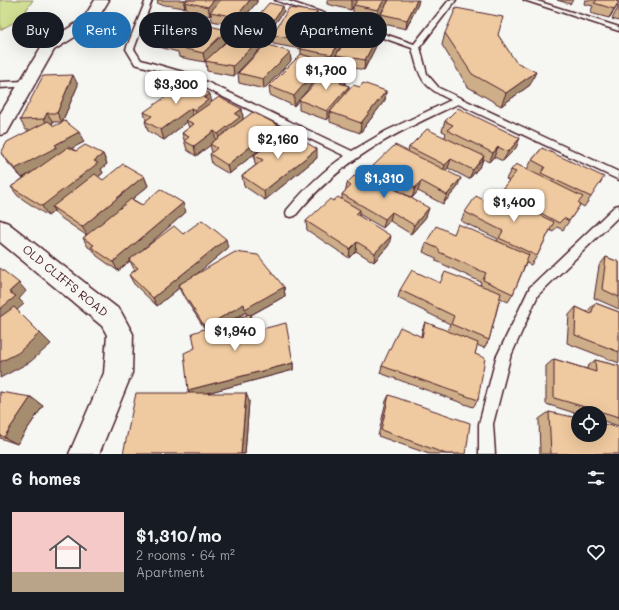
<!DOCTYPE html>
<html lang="en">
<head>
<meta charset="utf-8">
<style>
	:root { --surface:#171b24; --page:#242831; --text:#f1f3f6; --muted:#9ea1a6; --accent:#1f6fb2 }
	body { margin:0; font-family:Mali,sans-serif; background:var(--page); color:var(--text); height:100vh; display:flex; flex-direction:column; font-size:15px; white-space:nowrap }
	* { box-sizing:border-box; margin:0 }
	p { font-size:13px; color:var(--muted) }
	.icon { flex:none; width:22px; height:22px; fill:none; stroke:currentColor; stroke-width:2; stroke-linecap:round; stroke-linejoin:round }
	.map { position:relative; height:454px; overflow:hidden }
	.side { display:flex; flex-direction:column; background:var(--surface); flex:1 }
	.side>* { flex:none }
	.top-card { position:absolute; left:12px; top:12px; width:400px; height:36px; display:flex; gap:8px }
	.tools { position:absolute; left:571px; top:406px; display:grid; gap:8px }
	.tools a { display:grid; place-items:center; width:36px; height:36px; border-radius:50%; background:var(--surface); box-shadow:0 4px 16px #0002; font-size:20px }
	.price { position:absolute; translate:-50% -34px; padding:0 9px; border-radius:8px; background:#fff; color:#222; font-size:13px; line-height:26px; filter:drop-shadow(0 1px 2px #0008) }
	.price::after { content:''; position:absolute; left:50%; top:24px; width:12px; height:9px; margin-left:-6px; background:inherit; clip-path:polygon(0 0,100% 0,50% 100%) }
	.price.active { background:var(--accent); color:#fff }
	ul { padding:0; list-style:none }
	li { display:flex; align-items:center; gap:12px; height:100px; padding:0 12px }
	li span { display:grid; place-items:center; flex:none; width:112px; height:80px; border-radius:0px; color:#555 }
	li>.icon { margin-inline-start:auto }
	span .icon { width:48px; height:48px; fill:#fffc; stroke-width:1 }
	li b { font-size:17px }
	h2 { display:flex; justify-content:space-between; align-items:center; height:48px; padding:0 12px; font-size:17px }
	.tag { padding:0 14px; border-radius:18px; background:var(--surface); box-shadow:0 4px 16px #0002; font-size:14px; line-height:36px }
	.tag.active { background:var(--accent); color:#fff }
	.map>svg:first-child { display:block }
	.green { fill:#d0df93; stroke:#8d7f5f }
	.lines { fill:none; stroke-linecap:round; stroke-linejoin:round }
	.service-casing { stroke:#4a1f2b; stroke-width:3 }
	.minor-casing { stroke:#4a1f2b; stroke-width:3 }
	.service { fill:#f6f6f2; fill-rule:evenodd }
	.minor { fill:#f6f6f2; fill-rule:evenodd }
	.wall { fill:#cead89; stroke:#4a1f2b; fill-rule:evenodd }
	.shaded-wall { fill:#a78d6f; stroke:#4a1f2b }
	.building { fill:#efc99f; stroke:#4a1f2b }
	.labels { text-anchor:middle; stroke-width:3; stroke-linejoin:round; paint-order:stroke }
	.street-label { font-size:12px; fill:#4a1f2b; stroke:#f6f6f2 }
</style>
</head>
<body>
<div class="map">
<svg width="619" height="454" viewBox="0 0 619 454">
	<rect width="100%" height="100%" fill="#f6f6f2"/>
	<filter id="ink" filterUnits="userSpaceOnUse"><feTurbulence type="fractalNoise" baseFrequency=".025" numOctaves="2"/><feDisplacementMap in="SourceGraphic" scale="8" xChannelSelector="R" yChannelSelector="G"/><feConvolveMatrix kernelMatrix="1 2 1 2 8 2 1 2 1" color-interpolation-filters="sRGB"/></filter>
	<g filter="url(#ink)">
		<path class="green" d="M0 0H33L20 19 0 30Z"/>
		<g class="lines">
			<defs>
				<path id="service" d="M146 0H152L134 49 141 60 190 74 352 151 386 131 451 100C421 86 420 79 412 48L275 0H285L414 44 449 0H456L420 47 427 74 439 88 619 172V180L458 104C393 134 341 159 295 216L291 217 287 216 286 213 287 210C304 190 322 171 345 156L184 78 135 64 126 49Z
					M524 0H534L619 27V31Z
					M26 81 30 84 29 86 0 88V82Z
					M619 205V216L538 295 510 358 493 424 495 454H479V424L496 358 530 287 615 206Z"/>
				<path id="minor" d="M95 0H109L94 25 54 50 7 133 0 135V114L43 44 83 19Z
					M0 220 8 223 120 310 133 334 132 373 99 454H69L104 373 107 335 102 326 0 242Z"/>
			</defs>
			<use href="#service" class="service-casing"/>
			<use href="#minor" class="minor-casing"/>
			<use href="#service" class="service"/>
			<use href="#minor" class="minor"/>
		</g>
		<path class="wall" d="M157 0H257V2L237 26 212 21 211 14 210 16 187 11 186 7 185 8 158 4Z
			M327 0H389L377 20 353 14V7L351 10 327 4Z
			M557 0H573L570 4Z
			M585 0H618L617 1 619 2 614 11 609 18 590 13 593 6 584 4Z
			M418 4 406 29 380 23 381 14Z
			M619 6V21L612 19Z
			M284 11 269 32 252 29 251 24Z
			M317 12V21L302 48 349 32 338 53 379 33 378 42 364 70 336 64V55L331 64 324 63V70L294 106 270 95 269 86 301 54V49L273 44 272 35Z
			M199 25 228 39 219 48 260 49 234 76 207 71 206 62H205L179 57 178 52 155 46 152 37Z
			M445 33 498 35 530 85 501 106 468 87 442 45Z
			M290 52 291 61 264 89 239 83 238 73Z
			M346 76 345 85 349 86V91L360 87 386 91 385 100 360 133 330 122V116L327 120 299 110V100Z
			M78 85 62 122H53L52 124 54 126 84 142 71 148 76 151 103 154 107 164 101 169 103 173 98 177 103 180 144 176 148 186 132 199 142 205 186 212 137 254 183 234 228 248 192 277 284 287 285 296 251 315 254 331 293 363V370L206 393 249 401 245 454H123L189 393 188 390 195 348 205 329 182 294 179 288 157 306 134 284 129 275 135 270 134 269 130 261 118 271 97 256 93 250 88 247 83 238 86 235 58 216 54 211 48 216 18 196 11 187 29 174 22 178 8 163 1 153 30 130H26L20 120ZM246 312 247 316 232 321Z
			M212 102 242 109 243 119 241 121 278 135 229 174 212 164 210 154 212 152 210 145 196 156 187 150 182 133 189 128 187 122 164 140 148 131 145 121 146 120 144 112Z
			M445 121 516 148 503 161 494 157 489 162 483 159 481 165 469 179 448 168 445 171 457 188 443 204 418 191 412 198 372 176 373 166 408 152 409 147 445 137 446 133 442 131Z
			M542 148 591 197 584 207 578 203 580 205 563 230 557 227 553 232 550 230 537 256 531 265 526 263 513 294 508 302 500 298 489 340 484 348 477 345 475 354 478 400 473 407 380 373 382 366 421 337 422 330 425 322 447 331 450 324 398 298 400 290 440 283 480 285 481 282 436 261V258L423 252 426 243 454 234 497 241 498 239 461 221 465 212 495 206 499 200 497 199 502 189 509 181 506 179 511 170 527 169 532 160Z
			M254 155 317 158 265 200 244 186 242 176 256 165 255 164Z
			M347 183 426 217 411 234 390 221 383 228 359 214V216L389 245 374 262 356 251 349 258 307 230 306 221 333 201 342 199V194L346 190Z
			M606 257 619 262V309L594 298 599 266Z
			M595 303 619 312V363L567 343 569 315 576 307 587 312Z
			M554 359 587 369V367L595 360 619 366V426L600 420V413H578V414L546 404V366Z
			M0 392 43 406 17 444 0 438Z
			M389 395 466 454H429L378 436 386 401Z
			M549 412 619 454H540L539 419Z"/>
		<path class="shaded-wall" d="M183 0H192L185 2 186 7 185 8Z
			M214 0H223L210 12 211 14 210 16 208 7Z
			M250 0H257V2L237 26 236 17Z
			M352 0H359L354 5 353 7 351 10V1Z
			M384 0H389L377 20 378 10Z
			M417 0H419L418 4 406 29 407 20Z
			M619 2 614 11 609 18 614 9Z
			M283 6 284 11 269 32V27Z
			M317 12V21L301 49V40Z
			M198 20 200 30 177 47 176 42Z
			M350 22 349 32 331 64 332 55Z
			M227 30 228 39 206 61H205V62L203 53Z
			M379 33 378 42 364 70 365 60Z
			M259 40 260 49 234 76 233 66Z
			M290 52 291 61 264 89 263 79Z
			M324 61V70L294 106V96Z
			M536 72 530 85 501 106 506 93Z
			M73 75 78 85 62 122 57 113Z
			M346 76 345 85 340 83Z
			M349 86 348 96 330 112V116L327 120V111Z
			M386 91 385 100 360 133 361 123Z
			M210 94 212 103 198 120 195 110 204 98Z
			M191 108 193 118 186 120 187 122 164 140 161 130Z
			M242 109 243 119 241 121 242 127 220 144 218 134 235 114Z
			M47 113 53 122 50 129 44 119Z
			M278 125V135L229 174 227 165Z
			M214 131 216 141 196 156 194 146Z
			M79 132 84 142 61 154 62 156 22 178 15 169 55 145Z
			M520 138 516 148 503 161 508 152Z
			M498 147 494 157 489 162 493 153Z
			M317 149V158L265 200 264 191Z
			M103 154 107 164 101 169 103 173 56 210 52 207 54 211 48 216 42 206 94 161Z
			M484 156 481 165 469 179 473 170Z
			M451 159 448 168 442 175 445 165Z
			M144 176 148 186 88 236 82 227Z
			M461 178 457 188 443 204 447 195Z
			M421 181 418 191 412 198 415 188Z
			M183 203 186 212 118 271 113 262Z
			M429 208 426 217 411 234 414 225Z
			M360 210 358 219 356 214Z
			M392 212 390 221 383 228 385 219Z
			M391 236 389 245 374 262 375 253Z
			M226 239 228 248 180 288 178 285 179 288 157 306 153 298Z
			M357 242 356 251 349 258 350 249Z
			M19 283 26 291 19 299 24 304 17 310 51 344 30 362 0 378V309L9 292Z
			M284 287 285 296 247 317 246 312 208 334 205 327 244 304Z
			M293 363V370L192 397 188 390Z
			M246 393 249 401 245 454H241Z
			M31 397 43 406 17 444 4 437Z"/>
		<path class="building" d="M187 0H214L208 7 185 2Z
			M221 0H250L236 17 210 12Z
			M358 0H384L378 10 354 5Z
			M389 0H417L407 20 381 14Z
			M597 0H617L616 1 619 2 614 9 594 3Z
			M269 3 283 6 269 27 251 24Z
			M289 8 317 12 301 40 272 35Z
			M456 8 503 17 498 35 516 62 536 72 506 93 472 74 445 33Z
			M176 15 198 20 176 42 152 37Z
			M321 18 350 22 332 55 301 49Z
			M201 24 227 30 203 53 177 47Z
			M354 28 379 33 365 60 336 55Z
			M235 34 259 40 233 66 205 61Z
			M266 44 290 52 263 79 238 73Z
			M301 54 324 61 294 96 269 86Z
			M328 70 346 76 340 83 349 86 327 111 299 100Z
			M73 75 57 113H47L44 119 20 120 43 76Z
			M187 82 210 94 204 98 208 100 195 110 191 108 161 130 145 121 152 116 144 112Z
			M363 83 386 91 361 123 330 112 353 85 360 87Z
			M219 97 242 109 235 114 240 117 218 134 214 131 194 146 184 141 189 137 182 133 194 124 186 120Z
			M458 108 520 138 508 152 498 147 493 153 447 130 453 125 445 121Z
			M253 112 278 125 227 165 210 154 217 148 210 144Z
			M48 121 54 126 65 121 79 132 55 145 57 147 15 169 1 153 7 142Z
			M427 129 484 156 473 170 451 159 445 165 409 147Z
			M287 131 317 149 264 191 242 176 263 160 254 155Z
			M85 145 103 154 94 161 98 163 42 206 11 187 68 147 76 151Z
			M395 145 461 178 447 195 421 181 415 188 373 166Z
			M542 148 604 177 591 197 541 173 545 167 532 160Z
			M123 164 144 176 82 227 52 207 95 174 103 180Z
			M516 164 583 197 578 203 580 205 569 221 564 218 559 223 503 192 504 191 502 189 516 172 511 170Z
			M364 172 429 208 414 225 392 212 385 219 342 194 351 186 347 183 354 176 358 178Z
			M160 189 183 203 113 262 91 247 94 245 83 238 131 199 142 205Z
			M476 196 495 206 501 197 554 222 537 256 499 238 503 231 465 212Z
			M338 197 360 210 356 214 391 236 375 253 357 242 350 249 306 221 330 199 333 201Z
			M202 220 226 239 153 298 129 275 138 268 129 260 174 226 183 234Z
			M458 224 529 255 513 294 483 280 486 273 439 252V249L426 243 436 226 454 234Z
			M235 252 258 255 284 287 245 309 244 304 205 327 178 285Z
			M606 257 619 262V297L602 289Z
			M0 268 19 283 9 292 16 296 0 309Z
			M412 270 440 283 445 272 501 293 489 340 451 324 454 316 400 290Z
			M595 303 619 312V352L575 335 576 307 591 314Z
			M14 307 40 333 18 353 0 362V317Z
			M250 314 254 331 286 323 293 363 188 390 184 353 195 348 192 333Z
			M425 322 478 343 475 354 485 358 478 400 382 366 400 327 422 337Z
			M554 359 596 372 595 360 619 366V417L554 398Z
			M0 392 31 397 4 437 0 435Z
			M136 393H246L241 454H123Z
			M389 395 470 423 466 454H446L381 430Z
			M549 412 578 418V435H600V423L619 428V454H551Z"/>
	</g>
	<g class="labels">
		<g class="street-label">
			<text transform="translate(65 281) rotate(39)" y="4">OLD CLIFFS ROAD</text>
		</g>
	</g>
</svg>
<div class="tools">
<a><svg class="icon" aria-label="locate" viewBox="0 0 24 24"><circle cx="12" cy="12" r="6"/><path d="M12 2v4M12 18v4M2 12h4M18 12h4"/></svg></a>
</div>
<b class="price" style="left:326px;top:91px">$1,700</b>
<b class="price" style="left:176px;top:105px">$3,300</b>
<b class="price" style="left:278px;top:160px">$2,160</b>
<b class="price active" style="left:384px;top:199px">$1,310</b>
<b class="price" style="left:514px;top:223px">$1,400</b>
<b class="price" style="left:235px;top:352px">$1,940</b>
<div class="top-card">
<a class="tag">Buy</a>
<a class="tag active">Rent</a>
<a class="tag">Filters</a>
<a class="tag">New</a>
<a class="tag">Apartment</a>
</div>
</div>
<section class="side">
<h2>6 homes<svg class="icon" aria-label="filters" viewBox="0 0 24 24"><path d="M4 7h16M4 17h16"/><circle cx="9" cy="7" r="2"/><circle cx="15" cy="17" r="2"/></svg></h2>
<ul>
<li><span style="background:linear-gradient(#f6c9c9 75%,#b9a48a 0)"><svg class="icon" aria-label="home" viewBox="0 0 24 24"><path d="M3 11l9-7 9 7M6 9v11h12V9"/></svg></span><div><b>$1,310/mo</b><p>2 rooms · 64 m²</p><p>Apartment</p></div><svg class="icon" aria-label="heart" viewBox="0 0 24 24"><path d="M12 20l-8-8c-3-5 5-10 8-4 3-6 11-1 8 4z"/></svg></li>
</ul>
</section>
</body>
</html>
